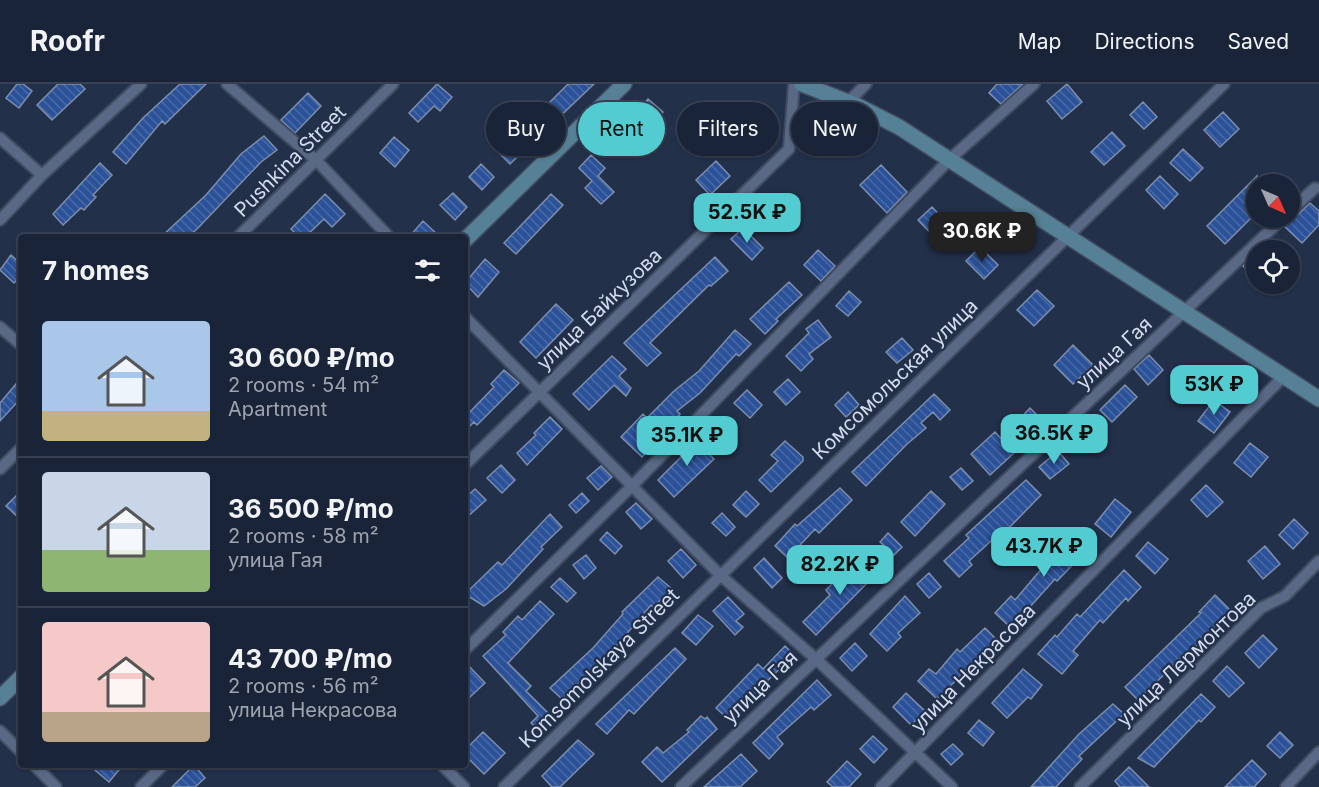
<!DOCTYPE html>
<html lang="en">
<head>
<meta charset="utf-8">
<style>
	:root { --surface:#1a2438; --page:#273043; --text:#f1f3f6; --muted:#9fa4ae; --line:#384153; --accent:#52ccd0 }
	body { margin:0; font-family:Inter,sans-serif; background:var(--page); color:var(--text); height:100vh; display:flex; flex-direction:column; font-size:22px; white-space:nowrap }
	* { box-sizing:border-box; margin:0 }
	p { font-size:20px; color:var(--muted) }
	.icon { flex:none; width:33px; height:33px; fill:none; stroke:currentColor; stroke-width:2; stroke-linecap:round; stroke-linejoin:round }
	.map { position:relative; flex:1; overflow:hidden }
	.side { position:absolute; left:18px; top:150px; width:450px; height:534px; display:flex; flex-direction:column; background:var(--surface); border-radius:6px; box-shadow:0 2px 4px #0004,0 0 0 2px var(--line) }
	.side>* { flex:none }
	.guide { position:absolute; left:486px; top:18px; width:570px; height:54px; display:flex; gap:12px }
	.needle { width:39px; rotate:135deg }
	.controls { position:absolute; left:1246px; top:90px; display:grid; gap:12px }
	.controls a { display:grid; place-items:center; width:54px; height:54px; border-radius:50%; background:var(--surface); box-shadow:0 2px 4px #0004,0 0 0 2px var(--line); font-size:30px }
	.price { position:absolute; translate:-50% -51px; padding:0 14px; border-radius:12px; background:var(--accent); color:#111; font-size:20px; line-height:39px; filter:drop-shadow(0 2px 3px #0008) }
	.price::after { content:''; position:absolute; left:50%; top:36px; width:18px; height:14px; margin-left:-9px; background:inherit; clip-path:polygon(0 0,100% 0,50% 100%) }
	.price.current { background:#222; color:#fff }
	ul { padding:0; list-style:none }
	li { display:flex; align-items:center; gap:18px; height:150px; padding:0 24px }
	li+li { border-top:2px solid var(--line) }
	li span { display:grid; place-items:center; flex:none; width:168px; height:120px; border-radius:6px; color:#555 }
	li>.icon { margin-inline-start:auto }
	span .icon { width:72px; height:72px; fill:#fffc; stroke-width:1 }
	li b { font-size:26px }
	h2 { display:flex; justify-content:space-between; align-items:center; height:72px; padding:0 24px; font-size:26px }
	.chip { padding:0 21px; border-radius:27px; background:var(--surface); box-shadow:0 2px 4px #0004,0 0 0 2px var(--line); font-size:21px; line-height:54px }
	.chip.current { background:var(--accent); color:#111 }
	header { display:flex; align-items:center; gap:36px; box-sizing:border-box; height:84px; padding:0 30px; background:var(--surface); border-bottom:2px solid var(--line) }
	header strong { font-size:28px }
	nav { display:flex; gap:33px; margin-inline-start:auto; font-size:21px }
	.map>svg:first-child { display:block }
	.building { fill:url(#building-back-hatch); stroke:#7d8eac; stroke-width:1.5 }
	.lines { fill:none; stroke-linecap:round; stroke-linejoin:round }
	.street-casing { stroke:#404b60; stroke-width:14 }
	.secondary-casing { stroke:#404b60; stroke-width:18 }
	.street { stroke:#586885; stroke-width:10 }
	.secondary { stroke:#568095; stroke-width:15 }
	.labels { text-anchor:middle; stroke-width:4.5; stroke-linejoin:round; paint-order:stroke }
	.street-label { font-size:20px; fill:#d3dced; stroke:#23304a }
</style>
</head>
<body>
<header>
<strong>Roofr</strong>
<nav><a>Map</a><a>Directions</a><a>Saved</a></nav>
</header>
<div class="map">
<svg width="1319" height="703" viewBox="0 0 1319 703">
	<defs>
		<pattern id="building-back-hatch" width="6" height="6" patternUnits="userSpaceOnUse" patternTransform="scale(1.5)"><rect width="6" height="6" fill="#2b5198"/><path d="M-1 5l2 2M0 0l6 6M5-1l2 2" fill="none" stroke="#4969a7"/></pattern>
	</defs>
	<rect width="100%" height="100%" fill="#23304a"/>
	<path class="building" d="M17 0H23L32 7 19 24 6 14Z
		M58 0H80L85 5 52 36 37 21Z
		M180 0H206L165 40 162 37 126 80 113 68 143 34Z
		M437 0 452 13 440 27 434 22 418 38 409 29Z
		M568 0H594L510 80 499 69Z
		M997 0H1023L1001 20 989 9Z
		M1067 0 1082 18 1062 35 1047 17Z
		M308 9 321 22 295 49 281 36Z
		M648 15 663 28 650 44 635 30Z
		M1143 18 1157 33 1144 45 1130 31Z
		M1223 28 1239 45 1220 63 1204 46Z
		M621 41 637 55 624 69 608 55Z
		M1112 48 1125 62 1104 81 1091 68Z
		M264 52 277 66 261 78 198 144 188 153H161L206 111 241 70Z
		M394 53 409 66 395 83 380 69Z
		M1183 65 1203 84 1190 97 1170 79Z
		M591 71 605 84 598 92 614 108 601 120 585 104 592 97 579 84Z
		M716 77 730 92 710 111 696 96Z
		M100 79 112 91 93 111 96 113 84 126 81 124 63 141 53 130Z
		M481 80 494 93 482 106 469 93Z
		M881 81 907 108 887 129 860 101Z
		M1160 92 1178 110 1164 125 1146 106Z
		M1257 92V137L1253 132 1225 160 1207 142Z
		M453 109 467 123 455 136 440 121Z
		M325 110 345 130 332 143 324 135 305 153H299L291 145Z
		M551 110 563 121 516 170 504 159Z
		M1310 119 1319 127V141L1302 159 1285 143Z
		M932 123 953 145 939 158 918 136Z
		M423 137 440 153H409Z
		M743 144 763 164 752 176 731 155Z
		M980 163 998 181 984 195 966 177Z
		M818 166 835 182 821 197 804 181Z
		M1257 169V197L1243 182Z
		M11 171 21 180V192L14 199 0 186Z
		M715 173 728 187 711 202 709 201 650 259 661 269 647 282 624 259Z
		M485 175 499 188 478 213 465 199Z
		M789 198 802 211 776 235 778 237 765 250 750 235Z
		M1037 206 1054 222 1034 242 1017 226Z
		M849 207 861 218 848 232 836 222Z
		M556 220 573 236 536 274 520 258Z
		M818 236 831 253 809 270 813 275 801 287 786 272 809 249 806 245Z
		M735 246 751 260 739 272 736 270 700 309 677 327 680 330 642 373 621 353 643 330 647 334 674 307 699 287Z
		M902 254 913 266 897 279 886 268Z
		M1073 261 1093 281 1073 300 1054 281Z
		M1149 271 1163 286 1148 301 1134 285Z
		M612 272 626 285 619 292 631 304 626 312 614 301 589 326 573 310Z
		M504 286 519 299 477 341 474 338 465 347V333L494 303 491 300Z
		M21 294V314L0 337V319Z
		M788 295 800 308 786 321 774 308Z
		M1125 301 1137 313 1112 338 1100 326Z
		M747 306 762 321 750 334 734 319Z
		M848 308 859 321 846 333 835 321Z
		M934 310 950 326 940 336 933 328 921 339 926 344 907 360 866 402 852 388Z
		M1214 316 1230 328 1214 349 1198 337Z
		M1030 324 1039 333 1023 348 1015 340Z
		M550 333 562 345 527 381 517 369 536 351 534 349Z
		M725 334 736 346 722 360 709 347Z
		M995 348 1014 369 990 391 971 370Z
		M705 349 711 356 703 364 714 375 674 413 658 396Z
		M785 357 803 373V377L771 408 759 396 778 377 771 371Z
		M1250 359 1268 373 1251 393 1234 379Z
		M1058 367 1069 380 1050 395 1039 383Z
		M501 381 515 396 502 409 487 394Z
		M601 382 612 393 598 406 587 394Z
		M961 384 973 397 962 406 950 393Z
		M1026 396 1041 411 1004 449 1002 447 969 477 972 481 959 493 944 477 969 454 966 451Z
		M1206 401 1223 418 1207 433 1191 416Z
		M840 404 852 416 819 449 815 445 788 474 775 462 795 440 797 442Z
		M475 405 486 416 465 435V414Z
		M21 407V436L6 422Z
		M746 407 759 420 746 433 733 421Z
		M931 407 945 420 915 452 901 438Z
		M582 409 589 417 576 429 569 421Z
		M1115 415 1131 428 1111 453 1095 440Z
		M636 419 652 435 641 445 626 428Z
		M722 429 735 443 726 452 712 439Z
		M550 430 562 443 541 463 543 465 506 505 484 522 465 510 498 478 502 481Z
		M1294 435 1308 449 1293 465 1279 451Z
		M607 448 622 462 615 470 600 456Z
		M1078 448 1093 460 1057 497 1055 495 1011 544 995 529 1011 512 1015 516 1043 483 1038 478 1050 466 1055 471Z
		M888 449 902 463 894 471 880 458Z
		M1148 458 1168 475 1155 490 1136 472Z
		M1265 462 1280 480 1263 495 1248 477Z
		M681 465 696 481 683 494 668 477Z
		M586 471 596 484 584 495 573 481Z
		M764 474 782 494 772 504 754 484Z
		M864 475 877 489 816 551 803 538 830 511 826 506 838 494 841 498Z
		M1124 486 1141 503 1128 517 1126 514 1103 539 1100 536 1073 567 1078 571 1062 590 1038 570 1055 551 1057 553 1077 530 1080 533Z
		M929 489 941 503 929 514 917 500Z
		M658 493 672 505 653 523 651 521 612 567 562 615 550 604 593 564 623 530 622 528Z
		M560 494 576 509 567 518 551 503Z
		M1215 511 1230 526 1187 572 1185 570 1138 616 1125 603 1201 529 1199 528Z
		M905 512 920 529 898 549 901 553 887 567 870 550Z
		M728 513 744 530 736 537 743 543 735 551 713 527Z
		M540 517 554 530 508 579 531 602 526 607 552 633 539 646 531 639 538 632 483 572 506 551 503 548 518 532 522 536Z
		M698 531 713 542 696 561 682 549Z
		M985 544 997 556 937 615 918 597 929 585 936 590 957 565 960 568Z
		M1263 551 1277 565 1259 584 1245 569Z
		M855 559 867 572 852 587 840 574Z
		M785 562 794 571 728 635 716 624 758 580 763 585Z
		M675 564 686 575 634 630 629 626 607 650 596 640Z
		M465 578 485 599 470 613 465 608Z
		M1227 582 1244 599 1229 613 1213 597Z
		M1023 585 1042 601 1031 615 1028 613 1007 634 992 619Z
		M817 596 831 611 814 626 811 623 777 653 783 660 769 675 753 659Z
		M906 609 925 627 911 641 893 623Z
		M1201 610 1215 623 1201 638 1199 636 1154 683 1138 674Z
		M1113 620 1124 630 1079 672 1082 675 1056 703H1031L1079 650Z
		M701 632 705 635 707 633 717 645 662 698 642 678 657 663 663 669 689 648 687 646Z
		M979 636 994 648 983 662 968 649Z
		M483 648 505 669 484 690 465 671V666Z
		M1280 648 1293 661 1280 674 1267 662Z
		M873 652 887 665 874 679 860 665Z
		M578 656 594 670 560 703H552L542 692Z
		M953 660 963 670 951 681 941 670Z
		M741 670 757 687 740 703H704Z
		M1252 676 1266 690 1254 703H1225Z
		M847 677 861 690 849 703H833L827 698Z
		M89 681H123L109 698Z
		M194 681 205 694 195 703H172Z
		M1129 683 1149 703H1120L1115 697Z"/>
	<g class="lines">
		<defs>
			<path id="street" d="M227 0 317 77 389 153
				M848 18 866 0
				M0 54 42 91
				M1290 127 1315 104
				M0 136 42 91 141 0
				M238 153 393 0
				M465 233 719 490 816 575 952 703
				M0 243 21 261
				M465 381 789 65 794 0
				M0 385 21 364
				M465 566 632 402 950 75 1034 0
				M0 647 21 668
				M34 681 56 703
				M442 681 464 703
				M141 703 163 681
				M504 703 1224 0
				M681 703 1283 134
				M881 703 1282 294
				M1080 703 1261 524 1285 512 1319 477
				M1286 703 1319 668"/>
			<path id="secondary" d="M802 0 858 22 899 43 1319 315
				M465 156 624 0
				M0 614 21 593"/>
		</defs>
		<use href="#street" class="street-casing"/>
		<use href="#secondary" class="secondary-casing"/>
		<use href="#street" class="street"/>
		<use href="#secondary" class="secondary"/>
	</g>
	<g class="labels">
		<g class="street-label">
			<text transform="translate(290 77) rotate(-45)" y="7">Pushkina Street</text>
			<text transform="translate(599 225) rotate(-44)" y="7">улица Байкузова</text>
			<text transform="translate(1114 269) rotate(-43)" y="7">улица Гая</text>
			<text transform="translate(895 295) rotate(-44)" y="7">Комсомольская улица</text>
			<text transform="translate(1186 575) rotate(-44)" y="7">улица Лермонтова</text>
			<text transform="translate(599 584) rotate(-45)" y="7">Komsomolskaya Street</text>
			<text transform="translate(973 584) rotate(-46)" y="7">улица Некрасова</text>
			<text transform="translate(760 603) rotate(-44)" y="7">улица Гая</text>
		</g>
	</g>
</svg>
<div class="controls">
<a><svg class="needle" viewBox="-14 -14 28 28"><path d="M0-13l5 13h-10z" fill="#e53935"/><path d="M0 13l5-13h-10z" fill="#9fa4ae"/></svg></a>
<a><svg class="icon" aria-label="locate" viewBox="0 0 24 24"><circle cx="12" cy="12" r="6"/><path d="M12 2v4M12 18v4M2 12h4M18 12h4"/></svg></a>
</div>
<b class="price" style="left:747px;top:160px">52.5K ₽</b>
<b class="price current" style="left:982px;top:179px">30.6K ₽</b>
<b class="price" style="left:1214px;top:332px">53K ₽</b>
<b class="price" style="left:1054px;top:381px">36.5K ₽</b>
<b class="price" style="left:687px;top:383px">35.1K ₽</b>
<b class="price" style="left:1044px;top:494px">43.7K ₽</b>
<b class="price" style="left:840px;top:512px">82.2K ₽</b>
<div class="guide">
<a class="chip">Buy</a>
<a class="chip current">Rent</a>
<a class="chip">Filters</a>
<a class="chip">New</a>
</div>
<section class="side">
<h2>7 homes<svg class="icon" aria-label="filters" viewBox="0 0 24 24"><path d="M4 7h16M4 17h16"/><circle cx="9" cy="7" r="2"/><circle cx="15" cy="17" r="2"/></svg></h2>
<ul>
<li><span style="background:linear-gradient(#a9c7e8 75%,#c2b280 0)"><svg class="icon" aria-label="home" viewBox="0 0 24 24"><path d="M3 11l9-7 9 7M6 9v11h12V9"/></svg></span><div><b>30 600 ₽/mo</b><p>2 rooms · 54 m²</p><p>Apartment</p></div></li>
<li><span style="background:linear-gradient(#c9d6e8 65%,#8fb573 0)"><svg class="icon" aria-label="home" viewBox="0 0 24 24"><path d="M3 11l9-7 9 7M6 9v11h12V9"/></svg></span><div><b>36 500 ₽/mo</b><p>2 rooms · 58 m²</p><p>улица Гая</p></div></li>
<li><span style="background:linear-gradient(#f6c9c9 75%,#b9a48a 0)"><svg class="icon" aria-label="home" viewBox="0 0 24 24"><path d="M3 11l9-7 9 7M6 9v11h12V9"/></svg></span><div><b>43 700 ₽/mo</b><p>2 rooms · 56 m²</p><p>улица Некрасова</p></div></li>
</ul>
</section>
</div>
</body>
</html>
